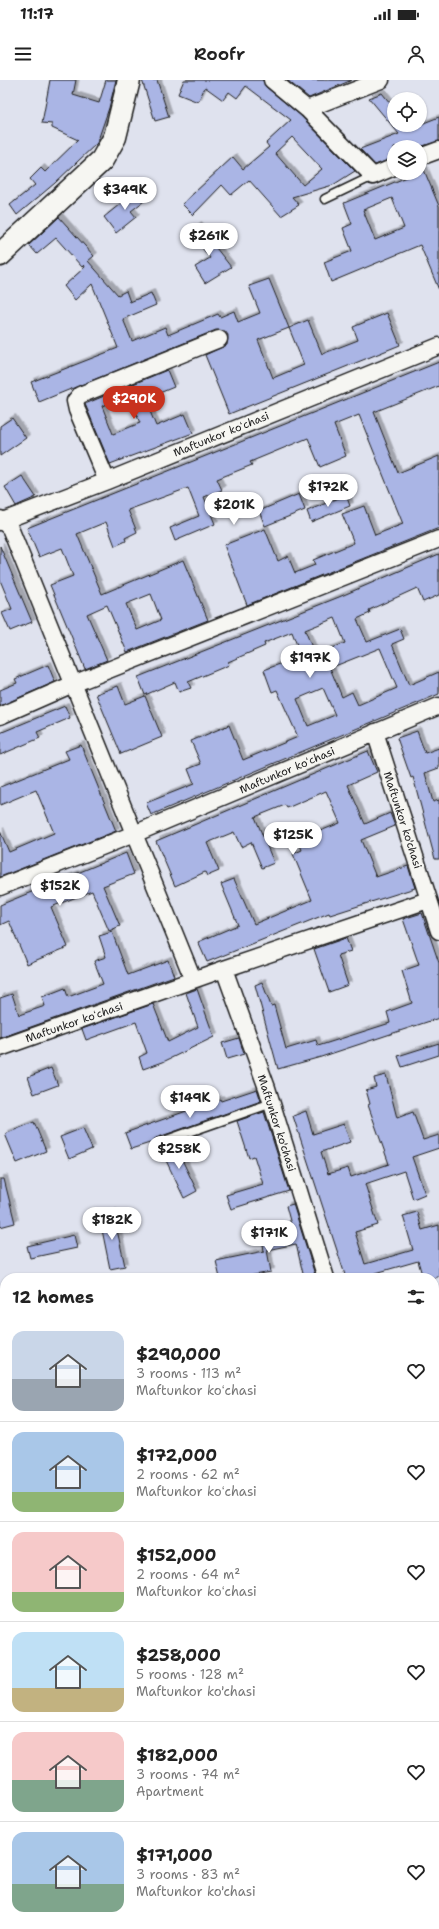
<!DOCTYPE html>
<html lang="en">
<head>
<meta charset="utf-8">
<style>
	:root { --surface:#fff; --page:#f6f6f6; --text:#222; --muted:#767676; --line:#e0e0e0; --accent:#c8321e }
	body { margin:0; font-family:"Shantell Sans",sans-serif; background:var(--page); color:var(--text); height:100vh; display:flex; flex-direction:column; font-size:15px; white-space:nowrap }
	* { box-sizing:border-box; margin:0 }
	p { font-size:13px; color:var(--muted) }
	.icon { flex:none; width:22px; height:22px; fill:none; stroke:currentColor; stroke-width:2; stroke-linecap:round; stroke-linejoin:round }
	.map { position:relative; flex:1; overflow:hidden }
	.drawer { position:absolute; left:0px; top:1193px; width:439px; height:656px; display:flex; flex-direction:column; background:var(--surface); border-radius:16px 16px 0 0; box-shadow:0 1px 3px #0004 }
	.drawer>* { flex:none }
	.controls { position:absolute; left:387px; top:12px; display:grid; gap:8px }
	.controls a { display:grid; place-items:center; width:40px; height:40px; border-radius:50%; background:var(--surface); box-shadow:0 1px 3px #0004; font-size:20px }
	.price { position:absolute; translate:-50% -34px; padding:0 9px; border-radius:14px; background:#fff; color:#222; font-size:13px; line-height:26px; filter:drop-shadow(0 1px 2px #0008) }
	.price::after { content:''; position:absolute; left:50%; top:24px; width:12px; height:9px; margin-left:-6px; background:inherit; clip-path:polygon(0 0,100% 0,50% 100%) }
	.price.on { background:var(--accent); color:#fff }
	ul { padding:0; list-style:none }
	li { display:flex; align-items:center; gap:12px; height:100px; padding:0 12px }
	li+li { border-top:1px solid var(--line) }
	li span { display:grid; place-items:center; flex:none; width:112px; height:80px; border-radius:12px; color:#555 }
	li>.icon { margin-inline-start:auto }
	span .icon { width:48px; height:48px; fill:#fffc; stroke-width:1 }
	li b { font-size:17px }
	h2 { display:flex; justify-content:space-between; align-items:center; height:48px; padding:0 12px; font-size:17px }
	.status { display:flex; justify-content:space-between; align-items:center; height:28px; padding:0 20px; background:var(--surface); direction:ltr }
	.status svg { height:11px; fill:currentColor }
	header { display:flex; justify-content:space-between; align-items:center; height:52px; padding:0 12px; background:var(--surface); font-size:18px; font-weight:600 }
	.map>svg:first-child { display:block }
	.building { fill:#aab5e5; stroke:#1c1c1c; fill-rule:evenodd; filter:url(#shadow) }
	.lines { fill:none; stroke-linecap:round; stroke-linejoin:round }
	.lane-casing { stroke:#1c1c1c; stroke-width:11 }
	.street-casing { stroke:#1c1c1c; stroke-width:19 }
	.secondary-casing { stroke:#1c1c1c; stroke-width:25 }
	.lane { stroke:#f6f6f2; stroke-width:8 }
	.street { stroke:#f6f6f2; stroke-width:16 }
	.secondary { stroke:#f6f6f2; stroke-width:22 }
	.labels { text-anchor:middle; stroke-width:4; stroke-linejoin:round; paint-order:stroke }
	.street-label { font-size:11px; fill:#1c1c1c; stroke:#f6f6f2 }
</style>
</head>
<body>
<div class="status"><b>11:17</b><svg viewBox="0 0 49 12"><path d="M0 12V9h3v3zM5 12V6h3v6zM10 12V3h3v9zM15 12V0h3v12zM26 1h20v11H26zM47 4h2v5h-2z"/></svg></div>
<header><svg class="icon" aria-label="menu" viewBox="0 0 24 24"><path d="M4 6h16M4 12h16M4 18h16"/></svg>Roofr<svg class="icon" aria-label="person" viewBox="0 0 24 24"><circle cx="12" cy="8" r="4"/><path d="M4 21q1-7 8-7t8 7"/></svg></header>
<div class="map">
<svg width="439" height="1849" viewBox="0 0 439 1849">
	<defs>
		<filter id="shadow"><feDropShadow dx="3.5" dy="-3.5" stdDeviation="0" flood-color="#0004"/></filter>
	</defs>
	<rect width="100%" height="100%" fill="#dfe2ee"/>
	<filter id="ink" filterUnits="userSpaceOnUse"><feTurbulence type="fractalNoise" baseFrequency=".025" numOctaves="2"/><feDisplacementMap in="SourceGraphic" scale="8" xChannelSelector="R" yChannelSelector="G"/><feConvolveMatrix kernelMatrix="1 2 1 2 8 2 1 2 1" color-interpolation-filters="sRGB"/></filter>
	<g filter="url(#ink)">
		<path class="building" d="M50 0H76L73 15 99 23 106 0H116L109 28 97 63 55 103 17 135 10 125 35 105 30 99 41 88 45 92 78 60 52 48V44L42 43Z
			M142 0H157L169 37 155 41Z
			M184 0H263L266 7 301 36 355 91 333 105 292 117 299 125 281 136 249 100 231 115 222 105 193 135 182 124 233 77 243 89 269 67 266 63 291 40 246 6 237 18 229 12 223 20 205 7 198 22 178 14ZM292 57 322 89 303 105 275 73Z
			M287 0H352L309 18Z
			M382 13 394 28V45H409L411 48 439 37V61L420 67H394V78L375 85 360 69 399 54 369 18Z
			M424 90 439 126V210L420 165 331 202 324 182 352 171 343 148 352 144 344 123ZM392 118 404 148 375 160 363 130Z
			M140 108 148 118 131 131 136 137 116 153 104 137Z
			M59 137 94 176 88 181 118 215 126 211 130 222 151 213 156 225 123 239 132 261 165 247 168 255 218 234 220 237 234 231 238 242 260 233 249 206 269 199 289 248 308 240 322 274 358 260 353 247 387 233 400 265 229 334 205 275 227 265 228 255 225 251 216 250 39 322 31 302 118 268 92 204 75 220 64 206 85 187 84 185 82 187 56 158 37 174 29 165ZM289 248 304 285 273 298 258 260Z
			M198 145 231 187 205 203 195 187 210 178 190 152Z
			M439 282V306L374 332 398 393 439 376V448L247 525 224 465 265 449 278 481 288 476 295 493 315 485 313 480 354 463 342 434 364 426 375 455 403 444 359 335 334 345 346 376 320 387 308 358 250 382 252 385 217 399 222 410 204 417 215 444 175 461 170 448 199 436 188 408 128 430 137 452 125 458 126 461 115 466 106 442 77 454 102 514 183 480 208 540 127 572 107 525 87 534 107 580 85 589 50 505 73 496 62 468 39 477 27 448ZM151 514 161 540 137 550 126 524Z
			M167 290 174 307 145 319 156 346 185 334 193 353 110 384 85 324ZM128 315 140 343 113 354 102 326Z
			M12 338 26 358 0 376V346Z
			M22 396 36 417 16 426 5 407Z
			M299 414 305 430 265 446 259 431Z
			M346 415 350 426 311 442 307 431Z
			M0 466 32 542 10 551 2 533 12 529 0 500Z
			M439 474V515L423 522 417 508 369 530 370 533 357 539 367 562 400 549 404 559 392 564 409 605 439 592V614L151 735 146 723 194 704 188 689 201 684 191 661 229 645 243 680 298 657 277 610 272 612 264 590 301 576 292 552 264 563 265 566 228 582 229 585 188 602 191 608 179 612 175 602 145 615 138 597 339 517ZM335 538 345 563 315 575 305 550ZM380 568 397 608 358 625 352 612 342 617 330 588ZM323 608 335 635 308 646 297 619Z
			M48 585 55 602 0 626V610L17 603 15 599Z
			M118 606 125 624 145 616 162 657 121 674 96 614Z
			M65 626 70 638 37 652 40 658 0 675V653Z
			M417 651 425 673 439 668V688L425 693 433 722 439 720V779H435L413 697 411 698 397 658Z
			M81 665 116 751 0 797V751L9 772 54 753 36 710 0 725V707L69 679 65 671Z
			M368 671 377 692 348 705 365 744 390 733 395 746 361 760 376 797 408 786 415 808 330 835 329 833 207 882 198 862 238 845 221 804 234 799 254 844 312 820 293 774 302 770 298 760 340 743 326 711 287 728 285 725 255 737 274 783 262 788 251 762 241 767 234 752 207 763 219 791 207 796 205 792 175 806 156 761Z
			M126 773 134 794 103 806 120 846 109 851 92 811 51 827 68 867 27 884 9 841 0 845V825Z
			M422 833 439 883V938L321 977 278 989 255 905 262 902 271 926 274 925 286 969 316 960 318 966 390 943 387 932 412 923 402 891 419 885 403 839Z
			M112 852 128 895 168 880 174 896 0 958V918L12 914 19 935 45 926 42 917 65 908 68 917 103 904 94 881 106 877 99 856Z
			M346 858 351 871 338 875 348 905 329 912 314 869Z
			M197 909 214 957 163 982 143 989 139 977 147 973 136 942 86 960 82 949 153 924 168 962 198 947 186 913Z
			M239 958 244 974 227 979 222 963Z
			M439 963V975L402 987 398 976Z
			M51 988 58 1005 34 1014 28 997Z
			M386 995 397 1038 413 1032 423 1060 439 1055V1068L412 1077 425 1114 413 1119 404 1091 365 1104 378 1145 355 1152 365 1184 413 1170 403 1136 417 1132 422 1150 439 1145V1196H436V1198H423L418 1181 358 1198H346L293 1036 306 1031 313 1054 344 1044 350 1062 321 1072 328 1094 348 1088 351 1097 389 1084 368 1025 370 1024 366 1010 376 1007 374 998Z
			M257 1009 261 1021 156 1058 153 1062 131 1069 125 1053 220 1019 221 1021Z
			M264 1032 289 1111 231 1129 226 1115 263 1104 254 1076 249 1078 237 1041Z
			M34 1042 46 1071 17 1083 5 1054Z
			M83 1048 92 1069 69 1079 60 1057Z
			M174 1063 197 1111 184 1118 160 1068Z
			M0 1099H4L15 1143 0 1147Z
			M293 1124 316 1198H304L296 1164 267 1170 271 1192 238 1198H220L216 1181 264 1171 262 1158 293 1152 286 1126Z
			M113 1132 125 1186 110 1189 99 1135Z
			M74 1155 77 1168 30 1178 27 1166Z"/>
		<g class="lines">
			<defs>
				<path id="lane" d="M325 119 373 96
					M158 1063 272 1023
					M0 1252 5 1278
					M0 1499 5 1497"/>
				<path id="street" d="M272 0 307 29 373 96 394 87
					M307 29 381 0
					M420 77 439 70
					M107 401 77 330 75 321 80 315 219 259
					M0 439 10 448 193 899
					M0 442 107 401 439 266
					M0 636 73 604 439 459
					M375 652 439 851
					M0 807 134 754 439 626
					M224 889 267 1008 326 1198
					M0 968 224 889 428 820
					M434 1254 439 1253
					M0 1340 5 1339
					M0 1597 5 1609
					M434 1708H439
					M0 1773 5 1771
					M114 1844 116 1849
					M316 1844 318 1849"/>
				<path id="secondary" d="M0 175 102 80 115 57 129 0"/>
			</defs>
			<use href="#lane" class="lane-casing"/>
			<use href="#street" class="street-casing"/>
			<use href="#secondary" class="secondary-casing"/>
			<use href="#lane" class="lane"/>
			<use href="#street" class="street"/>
			<use href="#secondary" class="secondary"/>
		</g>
	</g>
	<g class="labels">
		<g class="street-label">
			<text transform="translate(221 354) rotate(-22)" y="4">Maftunkor koʻchasi</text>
			<text transform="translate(287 690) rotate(-23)" y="4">Maftunkor koʻchasi</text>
			<text transform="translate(403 740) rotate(72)" y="4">Maftunkor ko'chasi</text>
			<text transform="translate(74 942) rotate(-19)" y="4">Maftunkor koʻchasi</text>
			<text transform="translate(277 1043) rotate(72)" y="4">Maftunkor ko'chasi</text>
		</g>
	</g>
</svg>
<div class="controls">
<a><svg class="icon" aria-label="locate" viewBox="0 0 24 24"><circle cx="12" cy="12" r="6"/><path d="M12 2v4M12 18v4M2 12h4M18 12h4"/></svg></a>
<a><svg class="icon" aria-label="layers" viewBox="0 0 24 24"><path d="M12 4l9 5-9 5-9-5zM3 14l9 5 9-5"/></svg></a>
</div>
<b class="price" style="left:125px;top:131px">$349K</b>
<b class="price" style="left:209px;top:177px">$261K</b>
<b class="price on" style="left:134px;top:340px">$290K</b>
<b class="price" style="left:328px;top:428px">$172K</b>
<b class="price" style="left:234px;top:446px">$201K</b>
<b class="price" style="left:310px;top:599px">$197K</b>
<b class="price" style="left:293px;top:776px">$125K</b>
<b class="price" style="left:60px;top:827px">$152K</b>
<b class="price" style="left:190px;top:1039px">$149K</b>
<b class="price" style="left:179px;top:1090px">$258K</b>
<b class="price" style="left:112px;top:1161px">$182K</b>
<b class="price" style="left:269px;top:1174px">$171K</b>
<section class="drawer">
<h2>12 homes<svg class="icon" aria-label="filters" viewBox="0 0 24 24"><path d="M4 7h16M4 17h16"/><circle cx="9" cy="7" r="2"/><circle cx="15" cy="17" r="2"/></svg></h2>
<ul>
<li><span style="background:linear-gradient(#c9d6e8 60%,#9aa5b1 0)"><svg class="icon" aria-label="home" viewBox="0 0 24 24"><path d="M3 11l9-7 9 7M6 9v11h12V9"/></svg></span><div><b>$290,000</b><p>3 rooms · 113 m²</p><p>Maftunkor koʻchasi</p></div><svg class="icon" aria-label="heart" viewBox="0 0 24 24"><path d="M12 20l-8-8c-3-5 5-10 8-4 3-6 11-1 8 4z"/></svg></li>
<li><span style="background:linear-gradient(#a9c7e8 75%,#8fb573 0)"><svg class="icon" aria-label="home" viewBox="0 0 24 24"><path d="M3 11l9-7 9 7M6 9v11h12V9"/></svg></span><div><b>$172,000</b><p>2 rooms · 62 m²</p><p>Maftunkor koʻchasi</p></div><svg class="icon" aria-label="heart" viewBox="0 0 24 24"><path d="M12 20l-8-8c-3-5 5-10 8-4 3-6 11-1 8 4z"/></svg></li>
<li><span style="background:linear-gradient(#f6c9c9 75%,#8fb573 0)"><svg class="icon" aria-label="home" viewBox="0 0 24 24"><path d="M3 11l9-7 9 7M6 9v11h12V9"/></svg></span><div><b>$152,000</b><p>2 rooms · 64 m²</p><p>Maftunkor koʻchasi</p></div><svg class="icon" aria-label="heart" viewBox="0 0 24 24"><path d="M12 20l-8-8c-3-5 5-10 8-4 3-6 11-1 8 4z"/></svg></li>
<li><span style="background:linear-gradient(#bfe0f5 70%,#c2b280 0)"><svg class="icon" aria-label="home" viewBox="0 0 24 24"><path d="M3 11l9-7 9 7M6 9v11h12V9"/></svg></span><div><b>$258,000</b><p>5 rooms · 128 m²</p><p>Maftunkor ko'chasi</p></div><svg class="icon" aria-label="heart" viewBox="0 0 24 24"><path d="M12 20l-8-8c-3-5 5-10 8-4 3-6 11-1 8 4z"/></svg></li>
<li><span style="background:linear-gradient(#f6c9c9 60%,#7fa58c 0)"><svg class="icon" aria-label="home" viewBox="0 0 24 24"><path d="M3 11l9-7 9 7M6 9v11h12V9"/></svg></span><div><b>$182,000</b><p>3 rooms · 74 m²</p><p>Apartment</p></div><svg class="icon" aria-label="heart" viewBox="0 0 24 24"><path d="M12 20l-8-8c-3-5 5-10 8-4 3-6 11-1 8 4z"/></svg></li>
<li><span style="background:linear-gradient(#a9c7e8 65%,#7fa58c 0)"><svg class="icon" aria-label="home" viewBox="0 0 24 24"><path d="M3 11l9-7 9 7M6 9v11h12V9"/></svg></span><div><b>$171,000</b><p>3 rooms · 83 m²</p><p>Maftunkor ko'chasi</p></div><svg class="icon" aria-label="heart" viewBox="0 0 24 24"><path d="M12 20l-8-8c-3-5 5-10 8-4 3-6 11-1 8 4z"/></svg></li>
</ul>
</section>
</div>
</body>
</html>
